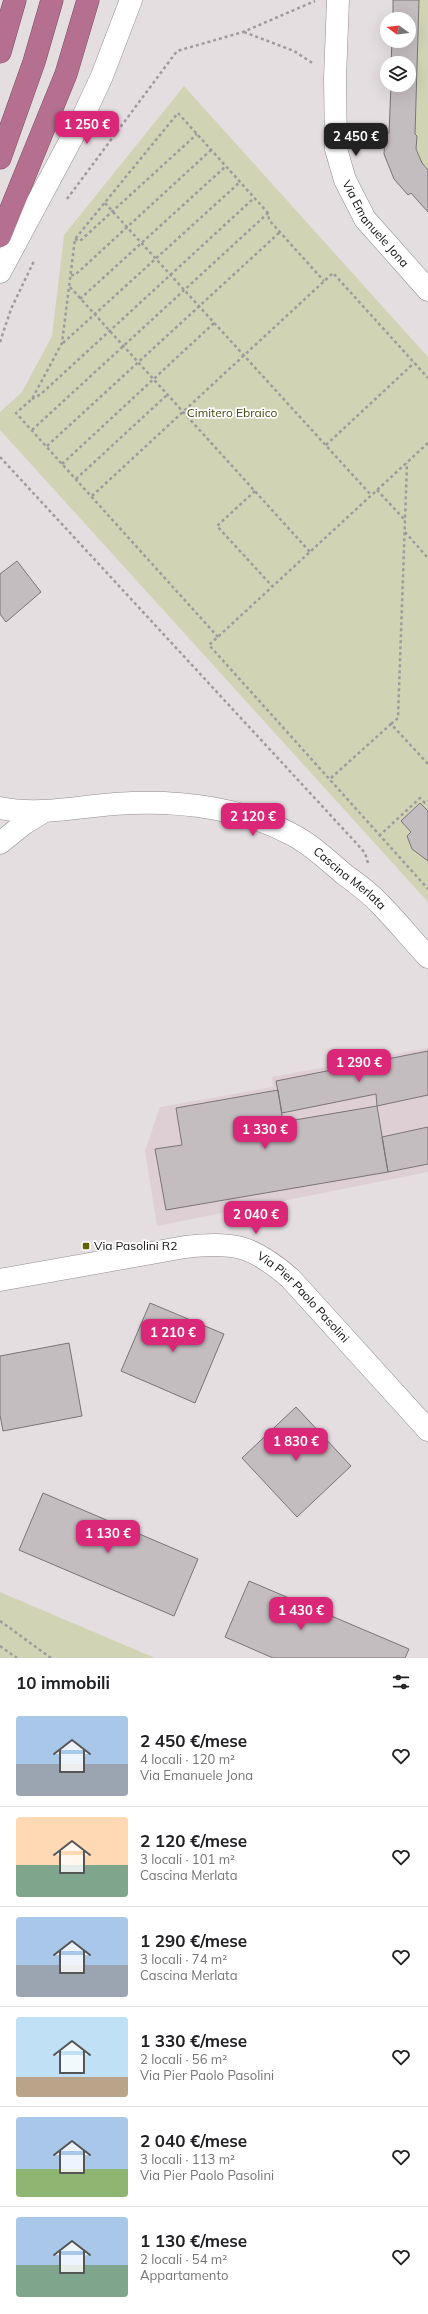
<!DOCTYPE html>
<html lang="it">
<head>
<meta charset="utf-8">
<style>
	:root { --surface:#fff; --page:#f2f2f2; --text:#202124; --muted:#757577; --line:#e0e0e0; --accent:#db2777 }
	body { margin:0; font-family:Mulish,sans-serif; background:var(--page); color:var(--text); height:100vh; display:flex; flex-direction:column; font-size:15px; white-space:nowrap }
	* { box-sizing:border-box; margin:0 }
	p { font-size:13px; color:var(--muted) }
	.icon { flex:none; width:22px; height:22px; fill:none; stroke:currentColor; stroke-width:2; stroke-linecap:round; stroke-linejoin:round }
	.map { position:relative; height:1658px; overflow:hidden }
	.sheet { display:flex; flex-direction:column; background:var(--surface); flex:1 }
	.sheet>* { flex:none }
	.needle { width:26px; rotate:285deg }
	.controls { position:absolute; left:380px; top:12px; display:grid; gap:8px }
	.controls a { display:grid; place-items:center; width:36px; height:36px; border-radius:50%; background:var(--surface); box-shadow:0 4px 16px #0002; font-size:20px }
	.price { position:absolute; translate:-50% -34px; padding:0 9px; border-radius:8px; background:var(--accent); color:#fff; font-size:13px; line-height:26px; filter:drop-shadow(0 1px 2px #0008) }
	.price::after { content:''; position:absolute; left:50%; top:24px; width:12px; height:9px; margin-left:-6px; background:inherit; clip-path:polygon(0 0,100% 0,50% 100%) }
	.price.current { background:#222; color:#fff }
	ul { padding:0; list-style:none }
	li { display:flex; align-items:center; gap:12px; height:100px; padding:0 16px }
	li+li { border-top:1px solid var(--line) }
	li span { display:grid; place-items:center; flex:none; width:112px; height:80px; border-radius:4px; color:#555 }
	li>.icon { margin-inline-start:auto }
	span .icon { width:48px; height:48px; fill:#fffc; stroke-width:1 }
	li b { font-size:17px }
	h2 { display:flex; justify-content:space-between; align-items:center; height:48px; padding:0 16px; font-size:17px }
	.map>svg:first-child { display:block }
	.built { fill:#decfd5 }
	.green { fill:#d0d4b5 }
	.building { fill:#c4bdc0; stroke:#7a7477 }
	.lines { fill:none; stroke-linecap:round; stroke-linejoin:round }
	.minor-casing { stroke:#928c8e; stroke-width:23 }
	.highway-casing { stroke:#7a4d61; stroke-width:23 }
	.path { stroke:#9f9a9c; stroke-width:2.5; stroke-dasharray:3 3; stroke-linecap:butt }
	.minor { stroke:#fff; stroke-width:22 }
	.highway { stroke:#b4708e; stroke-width:22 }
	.poi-dot { fill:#5e6502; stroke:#fff; stroke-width:1.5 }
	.labels { text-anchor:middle; stroke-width:3.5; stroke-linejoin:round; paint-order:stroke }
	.street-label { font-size:12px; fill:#0f0d0e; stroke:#fff }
	.park-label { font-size:12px; fill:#464b12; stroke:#fff }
	.poi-label { font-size:12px; fill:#0f0d0e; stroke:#fff; text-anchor:start }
</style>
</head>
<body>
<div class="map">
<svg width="428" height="1658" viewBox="0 0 428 1658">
	<rect width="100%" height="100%" fill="#e5dee1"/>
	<path class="built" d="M428 1048V1172L157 1226 145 1151 160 1107 273 1087 272 1077Z"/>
	<path class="green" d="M393 0H428V212L411 193 408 195C389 173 384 162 385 133H389L391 85H409V63H391L392 41H409V19H393Z
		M184 86 428 357V902L0 430V412L22 392 52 336 64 235Z
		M0 1592 155 1658H0Z"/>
	<path class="building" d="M393 0H419L415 134 417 136 416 149 422 163 428 170V212L411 193 408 195 394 179 384 154 385 133H389L391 85H409V63H391L392 41H409V19H393Z
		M17 561 41 592 6 622 0 614V574Z
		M420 803 428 811V861L412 849 407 836 411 832 401 821Z
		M428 1051V1095L377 1106 376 1094 282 1113 276 1081Z
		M278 1090 283 1122 377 1106 388 1172 166 1210 155 1149 182 1145 176 1108Z
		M428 1127V1164L388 1172 382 1137Z
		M150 1303 224 1334 195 1403 121 1371Z
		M69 1343 82 1416 3 1431 0 1415V1356Z
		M296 1407 351 1466 297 1517 242 1458Z
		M43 1493 198 1559 174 1616 19 1550Z
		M249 1581 409 1649 405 1658H273L225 1637Z"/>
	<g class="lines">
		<defs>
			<g id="minor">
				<path id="s1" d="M338 0 335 78 336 149 345 180 365 219 428 290"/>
				<path d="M0 272 82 119 102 76 131 0"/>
				<path id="s2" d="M0 808C44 817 87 804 132 803 184 801 244 809 291 834 311 844 327 860 344 874 356 883 369 892 379 903 396 920 411 939 428 957"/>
				<path d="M0 843 25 823 43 812"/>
				<path id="s3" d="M0 1280 185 1247C234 1241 253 1246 290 1278L428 1430"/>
			</g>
			<path id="highway" d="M0 52 15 0
				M0 158 34 62 52 0
				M0 236 66 74 88 0"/>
		</defs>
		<use href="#minor" class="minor-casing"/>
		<use href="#highway" class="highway-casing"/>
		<path class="path" d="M244 32 294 51 314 64
			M67 199 177 51 243 32 315 1
			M105 203 371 495
			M75 239 80 241 197 134
			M71 275H75L211 150
			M70 287 310 552
			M80 299 226 166
			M0 342 11 309 34 261
			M63 343 240 182
			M32 399 41 394 254 198
			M32 430 268 213
			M428 443 209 645 428 889
			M326 445 414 363
			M47 446 280 232
			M0 457 358 845 365 853 368 863
			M62 464 214 323
			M76 479 167 395
			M377 490 404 519
			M255 491 217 526 272 586
			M92 496 333 273 428 378
			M405 532 428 558
			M218 637 16 413 32 399 62 343 75 239 178 113 268 213 269 220 324 281
			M391 724 398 718 407 463
			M331 778 391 724 428 764
			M379 836 420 798 425 803 428 801
			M0 1621 51 1658
			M0 1646 17 1658"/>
		<use href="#minor" class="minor"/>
		<use href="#highway" class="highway"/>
	</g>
	<rect class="poi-dot" x="82" y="1242" width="8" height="8" rx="2"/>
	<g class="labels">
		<g class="street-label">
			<text dy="4" stroke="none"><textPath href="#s1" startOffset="235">Via Emanuele Jona</textPath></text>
			<text dy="4" stroke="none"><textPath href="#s2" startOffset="370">Cascina Merlata</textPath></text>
			<text dy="4" stroke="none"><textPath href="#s3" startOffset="325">Via Pier Paolo Pasolini</textPath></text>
		</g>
		<g class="park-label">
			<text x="232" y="417">Cimitero Ebraico</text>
		</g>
		<g class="poi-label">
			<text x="94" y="1250">Via Pasolini R2</text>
		</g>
	</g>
</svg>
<div class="controls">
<a><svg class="needle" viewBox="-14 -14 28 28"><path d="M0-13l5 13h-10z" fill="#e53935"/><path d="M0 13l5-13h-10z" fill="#757577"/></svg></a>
<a><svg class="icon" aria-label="layers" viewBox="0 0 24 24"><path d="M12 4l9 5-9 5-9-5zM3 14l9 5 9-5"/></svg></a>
</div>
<b class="price" style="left:87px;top:145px">1 250 €</b>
<b class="price current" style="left:356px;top:157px">2 450 €</b>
<b class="price" style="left:253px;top:837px">2 120 €</b>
<b class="price" style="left:359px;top:1083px">1 290 €</b>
<b class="price" style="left:265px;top:1150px">1 330 €</b>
<b class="price" style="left:256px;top:1235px">2 040 €</b>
<b class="price" style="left:173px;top:1353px">1 210 €</b>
<b class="price" style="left:296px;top:1462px">1 830 €</b>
<b class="price" style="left:108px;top:1554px">1 130 €</b>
<b class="price" style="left:301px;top:1631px">1 430 €</b>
</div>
<section class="sheet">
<h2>10 immobili<svg class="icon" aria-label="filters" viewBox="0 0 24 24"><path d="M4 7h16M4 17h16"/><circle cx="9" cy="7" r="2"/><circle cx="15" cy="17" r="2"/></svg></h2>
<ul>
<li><span style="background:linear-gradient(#a9c7e8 60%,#9aa5b1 0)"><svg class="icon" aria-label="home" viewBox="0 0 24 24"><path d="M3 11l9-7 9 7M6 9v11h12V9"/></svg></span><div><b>2 450 €/mese</b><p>4 locali · 120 m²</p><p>Via Emanuele Jona</p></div><svg class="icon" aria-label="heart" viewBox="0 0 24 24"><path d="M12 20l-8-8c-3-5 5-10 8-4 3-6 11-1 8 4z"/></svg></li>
<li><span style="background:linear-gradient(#ffd9b3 60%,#7fa58c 0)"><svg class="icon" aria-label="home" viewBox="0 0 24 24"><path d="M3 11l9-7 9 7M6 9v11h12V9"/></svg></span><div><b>2 120 €/mese</b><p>3 locali · 101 m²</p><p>Cascina Merlata</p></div><svg class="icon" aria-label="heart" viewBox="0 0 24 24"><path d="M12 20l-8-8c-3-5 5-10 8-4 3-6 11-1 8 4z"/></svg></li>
<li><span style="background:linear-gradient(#a9c7e8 60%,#9aa5b1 0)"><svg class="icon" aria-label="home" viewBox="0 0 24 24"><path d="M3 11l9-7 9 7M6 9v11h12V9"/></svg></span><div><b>1 290 €/mese</b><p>3 locali · 74 m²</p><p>Cascina Merlata</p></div><svg class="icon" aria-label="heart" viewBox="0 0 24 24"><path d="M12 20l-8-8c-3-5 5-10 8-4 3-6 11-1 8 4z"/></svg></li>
<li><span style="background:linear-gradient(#bfe0f5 75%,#b9a48a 0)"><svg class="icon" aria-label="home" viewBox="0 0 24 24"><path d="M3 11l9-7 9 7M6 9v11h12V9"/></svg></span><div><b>1 330 €/mese</b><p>2 locali · 56 m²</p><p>Via Pier Paolo Pasolini</p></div><svg class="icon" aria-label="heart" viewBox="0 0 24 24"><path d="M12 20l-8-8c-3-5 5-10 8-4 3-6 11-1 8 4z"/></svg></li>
<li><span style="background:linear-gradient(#a9c7e8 65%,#8fb573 0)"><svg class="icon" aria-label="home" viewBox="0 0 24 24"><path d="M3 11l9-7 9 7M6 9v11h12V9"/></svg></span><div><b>2 040 €/mese</b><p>3 locali · 113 m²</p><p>Via Pier Paolo Pasolini</p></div><svg class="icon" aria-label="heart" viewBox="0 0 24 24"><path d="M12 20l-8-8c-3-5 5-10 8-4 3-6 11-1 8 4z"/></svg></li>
<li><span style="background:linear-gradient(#a9c7e8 60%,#7fa58c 0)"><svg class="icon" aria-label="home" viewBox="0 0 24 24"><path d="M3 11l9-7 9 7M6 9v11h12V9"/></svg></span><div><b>1 130 €/mese</b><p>2 locali · 54 m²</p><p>Appartamento</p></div><svg class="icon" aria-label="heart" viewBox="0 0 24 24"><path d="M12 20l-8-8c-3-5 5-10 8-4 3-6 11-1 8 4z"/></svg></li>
</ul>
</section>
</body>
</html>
